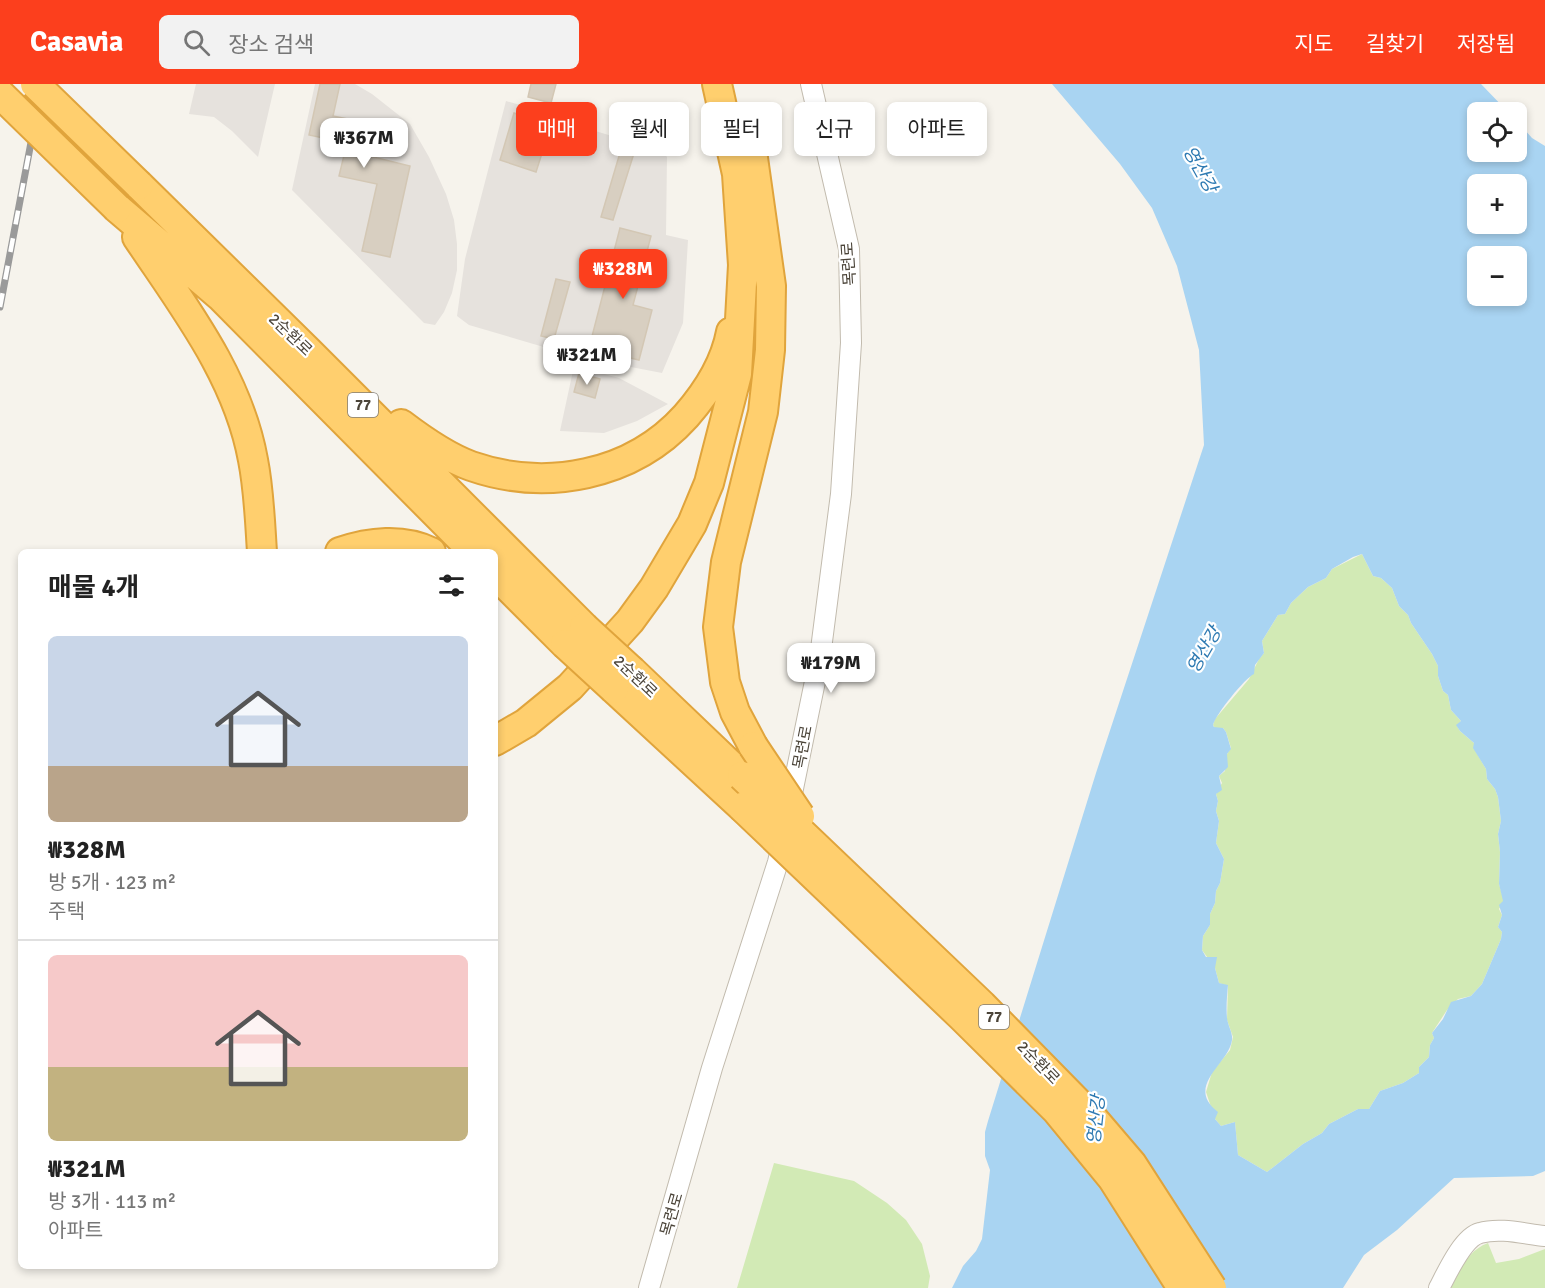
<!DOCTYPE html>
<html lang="ko">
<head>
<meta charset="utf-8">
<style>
	:root { --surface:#fff; --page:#f2f2f2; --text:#222; --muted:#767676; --line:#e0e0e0; --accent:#fc3f1d }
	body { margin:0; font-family:Signika,"Noto Sans KR",sans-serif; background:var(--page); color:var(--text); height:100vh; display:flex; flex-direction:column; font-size:22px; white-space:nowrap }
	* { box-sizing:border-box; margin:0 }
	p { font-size:20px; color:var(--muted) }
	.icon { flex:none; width:33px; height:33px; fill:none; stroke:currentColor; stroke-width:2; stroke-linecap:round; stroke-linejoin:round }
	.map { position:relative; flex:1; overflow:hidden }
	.sheet { position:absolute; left:18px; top:465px; width:480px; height:720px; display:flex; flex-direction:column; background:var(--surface); border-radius:9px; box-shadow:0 3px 9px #0003 }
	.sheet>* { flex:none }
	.guide { position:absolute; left:516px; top:18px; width:570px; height:54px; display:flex; gap:12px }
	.fabs { position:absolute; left:1467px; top:18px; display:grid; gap:12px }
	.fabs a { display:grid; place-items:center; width:60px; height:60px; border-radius:9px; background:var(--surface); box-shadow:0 3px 9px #0003; font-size:30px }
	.price { position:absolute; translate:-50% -51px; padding:0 14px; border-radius:12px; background:#fff; color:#222; font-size:20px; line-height:39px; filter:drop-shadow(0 2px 3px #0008) }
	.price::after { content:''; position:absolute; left:50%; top:36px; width:18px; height:14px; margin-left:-9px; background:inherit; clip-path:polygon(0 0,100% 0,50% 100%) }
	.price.current { background:var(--accent); color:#fff }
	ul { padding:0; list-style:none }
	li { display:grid; align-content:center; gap:12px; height:318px; padding:0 30px }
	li+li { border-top:2px solid var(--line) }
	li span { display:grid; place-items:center; height:186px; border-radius:9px; color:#555 }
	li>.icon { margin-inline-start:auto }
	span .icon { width:108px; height:108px; fill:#fffc; stroke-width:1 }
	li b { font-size:26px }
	h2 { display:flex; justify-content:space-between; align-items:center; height:72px; padding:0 30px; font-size:26px }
	.pill { padding:0 21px; border-radius:9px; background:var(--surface); box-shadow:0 3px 9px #0003; font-size:21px; line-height:54px }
	.pill.current { background:var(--accent); color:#fff }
	header { display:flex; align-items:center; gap:36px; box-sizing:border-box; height:84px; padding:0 30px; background:var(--accent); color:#fff }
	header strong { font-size:28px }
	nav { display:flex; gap:33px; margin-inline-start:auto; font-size:21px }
	.search { width:420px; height:54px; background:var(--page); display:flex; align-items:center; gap:15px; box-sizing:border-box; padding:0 21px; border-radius:9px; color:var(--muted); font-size:22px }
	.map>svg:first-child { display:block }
	.industrial { fill:#e6e2dd }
	.green { fill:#d2eab5 }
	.water { fill:#a9d4f2; fill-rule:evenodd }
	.building { fill:#d8cfc1; stroke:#d3c7b4; stroke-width:1.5 }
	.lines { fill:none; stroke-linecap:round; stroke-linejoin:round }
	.minor-casing { stroke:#c2bbae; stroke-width:22 }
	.highway-casing { stroke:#e0a43c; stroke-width:32 }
	.minor { stroke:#fff; stroke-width:20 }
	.highway { stroke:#ffcf6e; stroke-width:28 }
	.rail-casing { stroke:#9a9a9a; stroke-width:7 }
	.rail { stroke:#fff; stroke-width:4.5; stroke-dasharray:14; stroke-linecap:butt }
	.highway-bridge-casing { stroke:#e0a43c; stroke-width:32; stroke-linecap:butt }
	.highway-bridge { stroke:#ffcf6e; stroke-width:28 }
	.labels { text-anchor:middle; stroke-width:4.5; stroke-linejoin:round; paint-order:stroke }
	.shield { fill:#fff; stroke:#817c74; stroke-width:1.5 }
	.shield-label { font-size:15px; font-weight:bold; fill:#4b4439 }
	.street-label { font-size:16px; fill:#4b4439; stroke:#fff }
	.water-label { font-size:18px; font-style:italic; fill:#2e7ab2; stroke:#fff }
</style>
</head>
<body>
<header>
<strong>Casavia</strong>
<div class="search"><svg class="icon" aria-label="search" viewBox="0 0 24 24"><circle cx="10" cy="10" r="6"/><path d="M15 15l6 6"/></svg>장소 검색</div>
<nav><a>지도</a><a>길찾기</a><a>저장됨</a></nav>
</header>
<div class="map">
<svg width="1545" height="1204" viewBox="0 0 1545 1204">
	<rect width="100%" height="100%" fill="#f6f3ec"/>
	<path class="industrial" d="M196 0H275L258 73 232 47 214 33 189 30Z
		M315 0H355L372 10 410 40 429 73 446 110 454 136 457 160V186L452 209 444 228 435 241 424 239 292 106Z
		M506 17 593 42 592 46 662 67 667 73 666 151 688 156 683 239 662 289 574 272 469 241 457 232 465 175Z
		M574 282 619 294 668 320 637 337 604 349 560 347Z"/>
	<path class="green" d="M1362 470 1373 492 1381 494 1392 504 1399 522 1408 531 1411 539 1432 570 1438 582V592L1443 607 1448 611 1451 626 1461 637 1457 642 1460 647 1474 659 1476 668 1486 685 1487 695 1495 705 1498 713 1501 737 1498 750 1500 768 1499 800 1504 817 1499 825 1502 831 1498 843 1502 848 1501 855 1482 900 1471 912 1458 915 1447 926 1432 949 1434 954 1430 961 1429 973 1419 983V989L1403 999 1380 1007 1369 1025H1358L1329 1040 1322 1049 1303 1060 1267 1088 1238 1071 1235 1038 1221 1042 1215 1035 1206 1008 1212 988 1230 966 1233 953 1227 936 1228 902 1219 899 1215 884 1202 866 1203 852 1210 841V830L1215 819 1216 807 1220 799 1224 775 1216 759 1219 737 1216 727 1218 717 1216 710 1222 699 1219 692 1225 687 1227 670 1231 664 1226 648 1223 644H1215L1213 641 1215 635 1249 595 1259 575 1264 569 1262 557 1278 531 1285 530 1291 519 1308 503 1326 494 1332 485Z
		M774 1079 854 1097 887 1119 906 1136 922 1160 930 1192 928 1204H737Z
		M1488 1159 1496 1179 1519 1175 1545 1165V1204H1451C1461 1185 1467 1167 1488 1159Z"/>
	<path class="water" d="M1052 0H1481L1508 28H1478V68H1516L1517 37 1532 54 1545 62V1087L1533 1092 1454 1094 1397 1146 1364 1171 1343 1204H952L963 1182 976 1167 982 1155 990 1086 985 1072V1048L988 1037 1096 689 1204 361 1199 266 1177 182 1152 124 1120 80ZM1478 100H1516V140H1478ZM1478 172H1516V212H1478ZM1362 470 1373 492 1381 494 1392 504 1399 522 1408 531 1411 539 1432 570 1438 582V592L1443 607 1448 611 1451 626 1461 637 1456 641 1460 647 1474 659 1473 664 1486 685 1487 695 1495 705 1498 713 1501 737 1498 750 1500 768 1499 800 1503 817 1499 821 1502 831 1498 843 1502 848 1501 855 1482 900 1471 912 1451 918 1443 935 1432 949 1434 954 1430 961 1429 973 1419 983V989L1403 999 1380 1007 1369 1025H1358L1329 1040 1322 1049 1303 1060 1267 1088 1238 1071 1235 1038 1221 1042 1215 1035 1218 1028C1184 1002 1229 980 1232 956 1233 949 1228 942 1227 934 1226 923 1227 912 1228 901L1219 899 1215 884 1217 873H1206L1202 866 1203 852 1210 841V830L1215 819 1216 807 1220 799 1224 775 1216 759 1219 737 1216 727 1218 717 1216 710 1222 706 1219 692 1228 683 1227 670 1231 665 1226 648 1223 644 1214 643 1213 641C1216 630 1245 594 1254 590L1255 581 1264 569 1262 557 1278 531 1285 530 1291 519 1308 503 1326 494 1332 485 1353 473Z"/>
	<path class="building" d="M320 0H340L333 32 373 40 368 60 372 61 369 72 410 82 390 173 362 167 377 100 339 92 347 59 309 51Z
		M531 0H556L551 19 528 13Z
		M514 29 551 41 536 88 500 76Z
		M622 62 635 66 613 136 601 133Z
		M620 144 651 152 633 221 652 226 639 276 589 264Z
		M556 195 570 198 554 255 541 252Z
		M579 289 600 295 595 314 574 308Z"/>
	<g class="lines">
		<defs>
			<path id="minor" d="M789 724 820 573 841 410 851 259 849 165 811 0
				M649 1204 712 984 778 778 784 752
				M1439 1204C1447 1189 1463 1153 1480 1149 1500 1143 1525 1150 1545 1152"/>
			<path id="highway" d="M139 101 309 268 584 543
				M117 124 220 212 474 468
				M137 153C183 222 238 292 253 376 259 406 260 438 262 468
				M401 340C422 356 446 373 471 382 546 408 632 392 686 332 707 308 725 280 731 248
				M340 468C369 458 403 454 431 468
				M495 490 565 560
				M632 587 742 692
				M614 605 742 723
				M495 657 526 639 570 603 630 537 654 504 692 440 709 399 737 290 743 181 737 90 717 0
				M753 662 735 628 725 598 718 543 726 478 763 328 770 266 771 202 753 74"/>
		</defs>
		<use href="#minor" class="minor-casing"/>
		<use href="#highway" class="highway-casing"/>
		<use href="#minor" class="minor"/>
		<use href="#highway" class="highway"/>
		<defs>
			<path id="rail" d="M0 223 42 0"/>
		</defs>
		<use href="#rail" class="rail-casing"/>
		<use href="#rail" class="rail"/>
		<defs>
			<path id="highway-bridge" d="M35 0 139 101
				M0 10 117 124
				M584 543 632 587
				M565 560 614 605
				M753 662 800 732
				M742 692 982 921 1091 1032 1132 1080 1212 1204
				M742 723 962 933 1057 1027 1112 1094 1182 1204"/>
		</defs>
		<use href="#highway-bridge" class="highway-bridge-casing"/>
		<use href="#highway-bridge" class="highway-bridge"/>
	</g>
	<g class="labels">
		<g class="shield">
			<rect x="348" y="309" width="30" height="24" rx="4.5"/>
			<rect x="979" y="921" width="30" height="24" rx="4.5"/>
		</g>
		<g class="shield-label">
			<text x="363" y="326">77</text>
			<text x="994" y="938">77</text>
		</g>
		<g class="street-label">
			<text transform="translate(848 180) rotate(-94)" y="6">목련로</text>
			<text transform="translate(291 250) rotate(44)" y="6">2순환로</text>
			<text transform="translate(636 592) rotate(44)" y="6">2순환로</text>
			<text transform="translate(802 663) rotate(-79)" y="6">목련로</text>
			<text transform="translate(1039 978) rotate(46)" y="6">2순환로</text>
			<text transform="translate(671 1130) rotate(-74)" y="6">목련로</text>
		</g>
		<g class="water-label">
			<text transform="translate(1200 85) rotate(61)" y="6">영산강</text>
			<text transform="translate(1204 566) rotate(-60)" y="6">영산강</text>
			<text transform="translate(1096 1036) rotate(-84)" y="6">영산강</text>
		</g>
	</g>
</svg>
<div class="fabs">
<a><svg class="icon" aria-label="locate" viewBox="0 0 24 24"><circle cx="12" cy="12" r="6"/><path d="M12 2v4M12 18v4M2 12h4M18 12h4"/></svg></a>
<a>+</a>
<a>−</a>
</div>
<b class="price" style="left:364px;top:85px">₩367M</b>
<b class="price current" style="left:623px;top:216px">₩328M</b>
<b class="price" style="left:587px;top:302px">₩321M</b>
<b class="price" style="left:831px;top:610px">₩179M</b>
<div class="guide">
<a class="pill current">매매</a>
<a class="pill">월세</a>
<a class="pill">필터</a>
<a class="pill">신규</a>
<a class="pill">아파트</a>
</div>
<section class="sheet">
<h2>매물 4개<svg class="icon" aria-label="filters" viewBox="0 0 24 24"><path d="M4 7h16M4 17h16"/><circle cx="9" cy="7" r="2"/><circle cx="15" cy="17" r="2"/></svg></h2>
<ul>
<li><span style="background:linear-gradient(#c9d6e8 70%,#b9a48a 0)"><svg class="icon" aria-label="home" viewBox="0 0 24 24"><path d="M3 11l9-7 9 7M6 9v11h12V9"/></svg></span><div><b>₩328M</b><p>방 5개 · 123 m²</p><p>주택</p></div></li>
<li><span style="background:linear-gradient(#f6c9c9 60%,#c2b280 0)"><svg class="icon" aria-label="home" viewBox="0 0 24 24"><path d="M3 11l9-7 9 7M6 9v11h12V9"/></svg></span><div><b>₩321M</b><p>방 3개 · 113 m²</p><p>아파트</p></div></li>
</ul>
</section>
</div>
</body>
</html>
